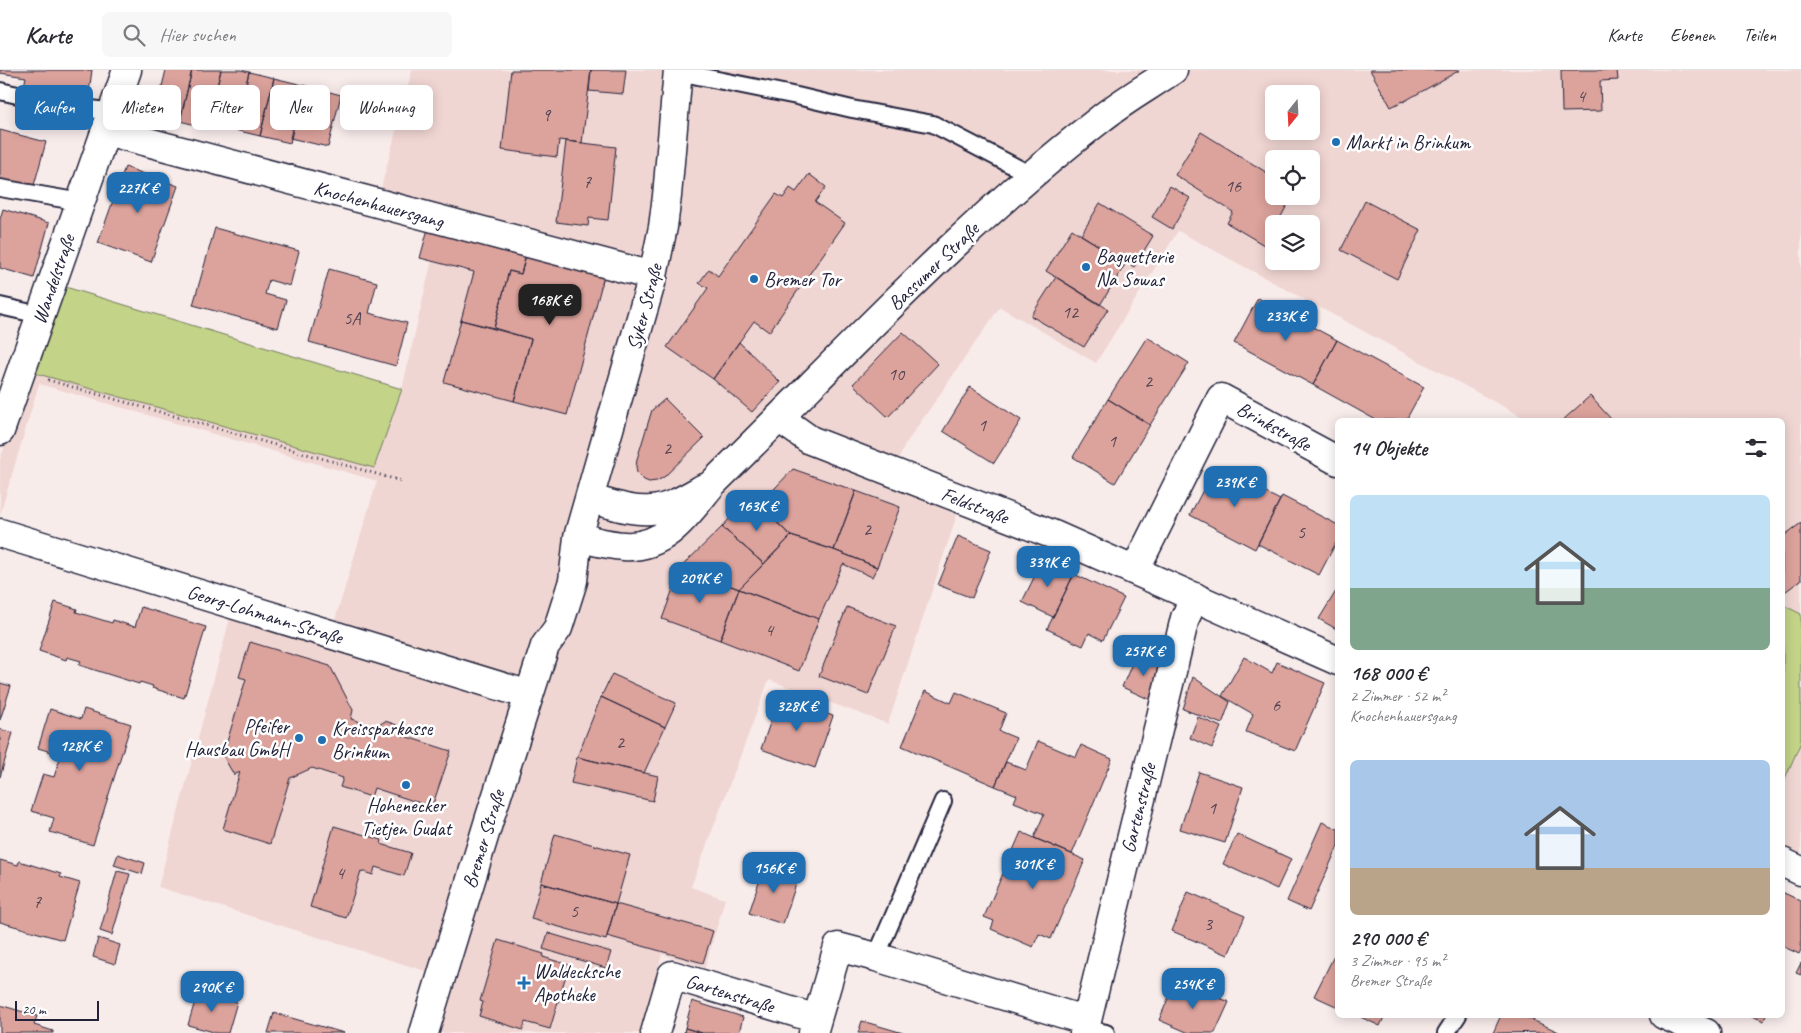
<!DOCTYPE html>
<html lang="de">
<head>
<meta charset="utf-8">
<style>
	:root { --surface:#fff; --page:#f7f7f7; --text:#2b2b33; --muted:#7c7c81; --line:#e1e1e2; --accent:#1f6fb2 }
	body { margin:0; font-family:Caveat,sans-serif; background:var(--page); color:var(--text); height:100vh; display:flex; flex-direction:column; font-size:19px; white-space:nowrap }
	* { box-sizing:border-box; margin:0 }
	p { font-size:16px; color:var(--muted) }
	.icon { flex:none; width:28px; height:28px; fill:none; stroke:currentColor; stroke-width:2; stroke-linecap:round; stroke-linejoin:round }
	.map { position:relative; flex:1; overflow:hidden }
	.panel { position:absolute; left:1335px; top:348px; width:450px; height:600px; display:flex; flex-direction:column; background:var(--surface); border-radius:8px; box-shadow:0 2px 12px #0003 }
	.panel>* { flex:none }
	.top-card { position:absolute; left:15px; top:15px; width:475px; height:45px; display:flex; gap:10px }
	.needle { width:32px; rotate:198deg }
	.fabs { position:absolute; left:1265px; top:15px; display:grid; gap:10px }
	.fabs a { display:grid; place-items:center; width:55px; height:55px; border-radius:8px; background:var(--surface); box-shadow:0 2px 12px #0003; font-size:25px }
	.scale { position:absolute; left:15px; bottom:12px; width:84px; box-sizing:border-box; padding-left:5px; border:2px solid #22223b; border-top:0; font-size:14px; line-height:18px; white-space:nowrap; color:#22223b; -webkit-text-stroke:4px #fff; paint-order:stroke }
	.price { position:absolute; translate:-50% -42px; padding:0 11px; border-radius:10px; background:var(--accent); color:#fff; font-size:16px; line-height:32px; filter:drop-shadow(0 1px 2px #0008) }
	.price::after { content:''; position:absolute; left:50%; top:30px; width:15px; height:11px; margin-left:-8px; background:inherit; clip-path:polygon(0 0,100% 0,50% 100%) }
	.price.on { background:#222; color:#fff }
	ul { padding:0; list-style:none }
	li { display:grid; align-content:center; gap:10px; height:265px; padding:0 15px }
	li span { display:grid; place-items:center; height:155px; border-radius:8px; color:#555 }
	li>.icon { margin-inline-start:auto }
	span .icon { width:90px; height:90px; fill:#fffc; stroke-width:1 }
	li b { font-size:21px }
	h2 { display:flex; justify-content:space-between; align-items:center; height:60px; padding:0 15px; font-size:21px }
	.chip { padding:0 18px; border-radius:8px; background:var(--surface); box-shadow:0 2px 12px #0003; font-size:18px; line-height:45px }
	.chip.on { background:var(--accent); color:#fff }
	header { display:flex; align-items:center; gap:30px; box-sizing:border-box; height:70px; padding:0 25px; background:var(--surface); border-bottom:1px solid var(--line) }
	header strong { font-size:24px }
	nav { display:flex; gap:28px; margin-inline-start:auto; font-size:18px }
	.search { width:350px; height:45px; background:var(--page); display:flex; align-items:center; gap:12px; box-sizing:border-box; padding:0 18px; border-radius:8px; color:var(--muted); font-size:19px }
	.map>svg:first-child { display:block }
	.built { fill:#f0d6d3; fill-rule:evenodd }
	.green { fill:#c3d387; stroke:#727a61 }
	.building { fill:#dca29c; stroke:#22223b }
	.lines { fill:none; stroke-linecap:round; stroke-linejoin:round }
	.lane-casing { stroke:#22223b; stroke-width:20 }
	.street-casing { stroke:#22223b; stroke-width:31 }
	.secondary-casing { stroke:#22223b; stroke-width:31 }
	.path { stroke:#22223b; stroke-width:3; stroke-dasharray:1 4; stroke-linecap:butt }
	.lane { stroke:#fff; stroke-width:16 }
	.street { stroke:#fff; stroke-width:28 }
	.secondary { stroke:#fff; stroke-width:28 }
	.poi-dot { fill:#1f6fb2; stroke:#fff; stroke-width:2 }
	.labels { text-anchor:middle; stroke-width:5; stroke-linejoin:round; paint-order:stroke }
	.number-label { font-size:18px; fill:#504253 }
	.poi-label { font-size:20px; fill:#22223b; stroke:#fff; text-anchor:start }
	.street-label { font-size:20px; fill:#22223b; stroke:#fff }
</style>
</head>
<body>
<header>
<strong>Karte</strong>
<div class="search"><svg class="icon" aria-label="search" viewBox="0 0 24 24"><circle cx="10" cy="10" r="6"/><path d="M15 15l6 6"/></svg>Hier suchen</div>
<nav><a>Karte</a><a>Ebenen</a><a>Teilen</a></nav>
</header>
<div class="map">
<svg width="1801" height="963" viewBox="0 0 1801 963">
	<rect width="100%" height="100%" fill="#f8eceb"/>
	<filter id="ink" filterUnits="userSpaceOnUse"><feTurbulence type="fractalNoise" baseFrequency=".02" numOctaves="2"/><feDisplacementMap in="SourceGraphic" scale="10" xChannelSelector="R" yChannelSelector="G"/><feConvolveMatrix kernelMatrix="1 2 1 2 8 2 1 2 1" color-interpolation-filters="sRGB"/></filter>
	<g filter="url(#ink)">
		<path class="built" d="M412 0H1801V784L1782 775V350H1528L1178 161 1096 293 1000 237 905 375 888 414 957 445 888 654 769 610 691 817 725 829 705 898 662 884 642 963H437L454 910 158 817 233 537 334 553 377 411 39 314 0 445V389L31 302 374 398 402 319 440 154 376 137ZM1274 24H1311V61H1274ZM1274 89H1311V126H1274ZM1274 154H1311V191H1274Z"/>
		<path class="green" d="M59 215 402 319 374 398 31 302Z
			M1783 535 1801 544V672L1783 713Z"/>
		<path class="building" d="M0 0H92L89 23 62 18 61 22 24 16 26 7 0 3Z
			M166 0H192L180 51 155 45Z
			M192 0H221L207 58 180 51Z
			M221 0H241L249 2 235 60 208 53Z
			M511 0H591L582 73 559 70 557 87 502 80Z
			M591 0H626L623 24 589 21Z
			M1370 0H1460L1403 32V31L1391 37Z
			M1561 0H1617L1618 10 1600 11 1601 41 1562 42Z
			M249 2 274 8 260 66 235 60Z
			M274 8 303 15 290 73 260 66Z
			M303 15 341 25 328 77 290 68Z
			M0 60 46 72 33 119 0 110Z
			M1201 62 1274 107V126H1292L1277 154H1274V159L1264 175 1227 153 1233 142 1175 105Z
			M566 71 616 77 608 150 589 148 588 156 556 152Z
			M125 97 178 116 151 192 98 173Z
			M809 104 826 117 815 132 845 153 769 262 754 251 713 309 667 277 708 218 699 213 709 199 718 206 776 124 783 128 790 118 796 122Z
			M1170 116 1190 128 1172 159 1152 147Z
			M1365 131 1421 160 1397 209 1341 180Z
			M1100 133 1153 166 1134 197 1081 165Z
			M3 139 49 153 34 208 0 198V149Z
			M429 155 527 181 521 204 509 201 494 258 461 250 474 202 420 188Z
			M215 158 299 181 290 216 269 210 265 224 286 230 278 258 193 235Z
			M1072 159 1126 193 1100 235 1046 201Z
			M527 181 605 202 567 345 514 331 531 269 494 258 509 201 521 204Z
			M329 199 377 212 369 243 407 253 396 296 309 272Z
			M1056 207 1108 239 1084 277 1031 246Z
			M1258 228 1337 270 1313 315 1234 273Z
			M461 250 531 269 514 331 444 312Z
			M903 262 938 294 888 347 853 314Z
			M1147 267 1189 293 1150 355 1108 329Z
			M1337 270 1424 317 1406 350H1376L1313 315Z
			M739 272 780 312 752 342 713 309Z
			M970 317 1021 350 994 393 943 361Z
			M1590 326 1612 350H1563Z
			M665 329 704 368 664 407 657 411 649 412 644 410 637 403 636 397 637 389 652 340Z
			M1108 329 1150 355 1115 413 1073 387Z
			M1215 397 1280 430 1255 479 1190 445Z
			M793 399 856 421 834 480 791 466 759 435Z
			M856 421 900 437 877 497 834 480Z
			M1282 426 1338 455V469L1319 505 1258 474Z
			M759 435 791 466 764 494 722 457 739 438 753 442Z
			M1801 453V510L1782 524V467Z
			M722 457 764 494 739 519 681 497Z
			M791 466 834 480 877 497 872 507 843 494 819 549 739 519Z
			M958 466 991 480 972 528 938 515Z
			M1043 489 1074 504 1053 547 1022 532Z
			M681 497 739 519 720 570 662 549Z
			M1074 504 1124 528 1103 570 1089 563 1083 576 1047 559Z
			M1338 518V560L1319 549Z
			M739 519 819 549 799 601 720 570Z
			M55 532 77 539 76 542 112 553 113 550 135 557 141 537 206 557 184 628 152 618 153 616 140 612 139 614 79 595 81 591 67 587 66 590 39 581Z
			M847 537 896 556 868 625 819 606Z
			M250 572 330 596 353 640 351 649 376 657 385 651 397 655 401 665 451 681 432 737 374 718 371 727 340 717 343 708 312 698 290 708 270 774 223 759 240 702 234 705 219 679 226 675 246 609 239 607Z
			M1136 584 1162 593 1155 632 1122 617Z
			M1244 587 1272 603 1277 592 1325 613 1295 681 1246 662 1253 644 1222 626Z
			M612 604 676 633 665 657 601 627Z
			M1193 607 1230 632 1222 654 1183 639Z
			M0 613 11 616 0 650Z
			M925 621 951 633 956 622 1006 643 999 661 1016 668 995 716 902 676Z
			M601 627 665 657 644 703 577 687Z
			M779 627 833 646 815 698 761 679Z
			M50 639 81 649 84 639 131 654 93 775 50 762 54 748 31 741 43 704 54 707 61 685 38 678Z
			M1198 647 1221 657 1212 678 1190 668Z
			M0 659 13 663 0 707Z
			M1038 671 1076 687 1081 675 1112 689 1072 784 1034 768 1044 744 1014 732 1017 725 995 716 1006 692 1026 700Z
			M577 687 658 706 653 731 571 713Z
			M1199 702 1243 717 1225 773 1180 759Z
			M1322 752 1338 759V776L1309 841 1287 831Z
			M334 756 382 770 381 774 411 783 404 806 375 797 373 805 361 801 346 848 310 837Z
			M1021 762 1085 790 1051 869 1039 864 1033 877 991 859 994 851 984 847Z
			M555 764 630 785 616 834 541 813Z
			M1237 764 1291 789 1277 819 1223 794Z
			M118 784 145 793 142 804 114 795Z
			M0 790 18 795 19 791 61 804 60 807 80 813 63 870 0 852Z
			M765 794 799 805 783 854 749 843Z
			M117 801 130 804 112 865 100 861Z
			M541 813 616 834 606 870 531 849Z
			M1188 822 1245 846 1228 885 1172 861Z
			M1782 822 1801 831V880L1799 884 1782 876Z
			M616 834 713 861 703 893 607 866Z
			M548 863 611 882 606 898 543 879Z
			M98 868 120 875 115 894 93 887Z
			M498 870 544 884 543 887 569 895 550 959 525 952 523 960 479 946 483 932 480 931Z
			M1338 878V937L1314 926Z
			M1801 893V905L1796 903Z
			M1176 910 1229 932 1215 963H1189L1159 950Z
			M198 921 237 932 228 963H217L188 955Z
			M692 931 743 947 739 963H702L685 958Z
			M0 935 37 946 34 955 53 961V963H0Z
			M274 943 344 963H268Z
			M1356 945H1385L1380 956Z
			M1501 945H1521L1559 962 1493 963Z
			M1749 945H1766L1764 951Z
			M862 951 903 963H858Z
			M685 958 702 963H684Z"/>
		<g class="lines">
			<defs>
				<path id="lane" d="M678 2 797 26 852 39 933 54 1031 105
					M0 21 61 35 113 42
					M0 118 81 132
					M0 236 40 245
					M876 887 943 731
					M1085 958 1106 963
					M1446 963 1458 945"/>
				<path id="street" d="M106 61 653 206
					M779 348 810 370 1054 465 1338 591
					M0 361 127 0
					M0 463 529 625
					M1135 500 1221 328 1338 391
					M1782 792 1801 801
					M1664 945 1706 963
					M655 963 672 905 817 949
					M813 963 838 877 876 887 1087 951
					M1084 963 1185 548 1195 527"/>
				<path id="secondary" d="M589 429C609 433 630 442 651 440 669 439 688 427 704 418
					M578 467C593 471 609 475 624 476 666 479 689 442 712 414 838 291 958 159 1098 51 1121 32 1148 17 1173 0
					M424 963 490 747 545 576 558 558 573 511 578 467 653 206 663 157 667 126 678 0"/>
			</defs>
			<use href="#lane" class="lane-casing"/>
			<use href="#street" class="street-casing"/>
			<use href="#secondary" class="secondary-casing"/>
			<path class="path" d="M48 310 401 411"/>
			<use href="#lane" class="lane"/>
			<use href="#street" class="street"/>
			<use href="#secondary" class="secondary"/>
		</g>
	</g>
	<g class="poi-dot">
		<circle cx="1336" cy="72" r="5"/>
		<circle cx="1086" cy="197" r="5"/>
		<circle cx="754" cy="209" r="5"/>
		<circle cx="299" cy="668" r="5"/>
		<circle cx="322" cy="670" r="5"/>
		<circle cx="406" cy="715" r="5"/>
		<path d="M521.5 905.5h5v5h5v5h-5v5h-5v-5h-5v-5h5z"/>
	</g>
	<g class="labels">
		<g class="number-label">
			<text x="1581" y="32">4</text>
			<text x="546" y="51">9</text>
			<text x="587" y="118">7</text>
			<text x="1233" y="122">16</text>
			<text x="1070" y="248">12</text>
			<text x="352" y="254">5A</text>
			<text x="896" y="310">10</text>
			<text x="1148" y="317">2</text>
			<text x="982" y="361">1</text>
			<text x="1112" y="377">1</text>
			<text x="667" y="384">2</text>
			<text x="867" y="465">2</text>
			<text x="1301" y="468">5</text>
			<text x="769" y="566">4</text>
			<text x="1276" y="641">6</text>
			<text x="620" y="678">2</text>
			<text x="1212" y="744">1</text>
			<text x="340" y="809">4</text>
			<text x="37" y="838">7</text>
			<text x="574" y="847">5</text>
			<text x="1208" y="860">3</text>
		</g>
		<g class="poi-label">
			<text x="1346" y="79">Markt in Brinkum</text>
			<text x="1096" y="193">Baguetterie<tspan x="1096" dy="23">Na Sowas</tspan></text>
			<text x="764" y="216">Bremer Tor</text>
			<text x="289" y="663" text-anchor="end">Pfeifer<tspan x="289" dy="23">Hausbau GmbH</tspan></text>
			<text x="332" y="665">Kreissparkasse<tspan x="332" dy="23">Brinkum</tspan></text>
			<text x="406" y="742" text-anchor="middle">Hohenecker<tspan x="406" dy="23">Tietjen Gudat</tspan></text>
			<text x="534" y="908">Waldecksche<tspan x="534" dy="23">Apotheke</tspan></text>
		</g>
		<g class="street-label">
			<text transform="translate(379 134) rotate(15)" y="7">Knochenhauersgang</text>
			<text transform="translate(933 196) rotate(-44)" y="7">Bassumer Straße</text>
			<text transform="translate(53 209) rotate(-71)" y="7">Wandelstraße</text>
			<text transform="translate(644 237) rotate(-75)" y="7">Syker Straße</text>
			<text transform="translate(1274 356) rotate(29)" y="7">Brinkstraße</text>
			<text transform="translate(975 435) rotate(21)" y="7">Feldstraße</text>
			<text transform="translate(265 544) rotate(17)" y="7">Georg-Lohmann-Straße</text>
			<text transform="translate(1138 738) rotate(-76)" y="7">Gartenstraße</text>
			<text transform="translate(483 769) rotate(-73)" y="7">Bremer Straße</text>
			<text transform="translate(730 923) rotate(17)" y="7">Gartenstraße</text>
		</g>
	</g>
</svg>
<div class="fabs">
<a><svg class="needle" viewBox="-14 -14 28 28"><path d="M0-13l5 13h-10z" fill="#e53935"/><path d="M0 13l5-13h-10z" fill="#7c7c81"/></svg></a>
<a><svg class="icon" aria-label="locate" viewBox="0 0 24 24"><circle cx="12" cy="12" r="6"/><path d="M12 2v4M12 18v4M2 12h4M18 12h4"/></svg></a>
<a><svg class="icon" aria-label="layers" viewBox="0 0 24 24"><path d="M12 4l9 5-9 5-9-5zM3 14l9 5 9-5"/></svg></a>
</div>
<div class="scale">20 m</div>
<b class="price" style="left:138px;top:144px">227K €</b>
<b class="price on" style="left:550px;top:256px">168K €</b>
<b class="price" style="left:1286px;top:272px">233K €</b>
<b class="price" style="left:1235px;top:438px">239K €</b>
<b class="price" style="left:757px;top:462px">163K €</b>
<b class="price" style="left:1048px;top:518px">339K €</b>
<b class="price" style="left:700px;top:534px">209K €</b>
<b class="price" style="left:1144px;top:607px">257K €</b>
<b class="price" style="left:797px;top:662px">328K €</b>
<b class="price" style="left:80px;top:702px">128K €</b>
<b class="price" style="left:1033px;top:820px">301K €</b>
<b class="price" style="left:774px;top:824px">156K €</b>
<b class="price" style="left:1193px;top:940px">254K €</b>
<b class="price" style="left:212px;top:943px">290K €</b>
<div class="top-card">
<a class="chip on">Kaufen</a>
<a class="chip">Mieten</a>
<a class="chip">Filter</a>
<a class="chip">Neu</a>
<a class="chip">Wohnung</a>
</div>
<section class="panel">
<h2>14 Objekte<svg class="icon" aria-label="filters" viewBox="0 0 24 24"><path d="M4 7h16M4 17h16"/><circle cx="9" cy="7" r="2"/><circle cx="15" cy="17" r="2"/></svg></h2>
<ul>
<li><span style="background:linear-gradient(#bfe0f5 60%,#7fa58c 0)"><svg class="icon" aria-label="home" viewBox="0 0 24 24"><path d="M3 11l9-7 9 7M6 9v11h12V9"/></svg></span><div><b>168 000 €</b><p>2 Zimmer · 52 m²</p><p>Knochenhauersgang</p></div></li>
<li><span style="background:linear-gradient(#a9c7e8 70%,#b9a48a 0)"><svg class="icon" aria-label="home" viewBox="0 0 24 24"><path d="M3 11l9-7 9 7M6 9v11h12V9"/></svg></span><div><b>290 000 €</b><p>3 Zimmer · 95 m²</p><p>Bremer Straße</p></div></li>
</ul>
</section>
</div>
</body>
</html>
